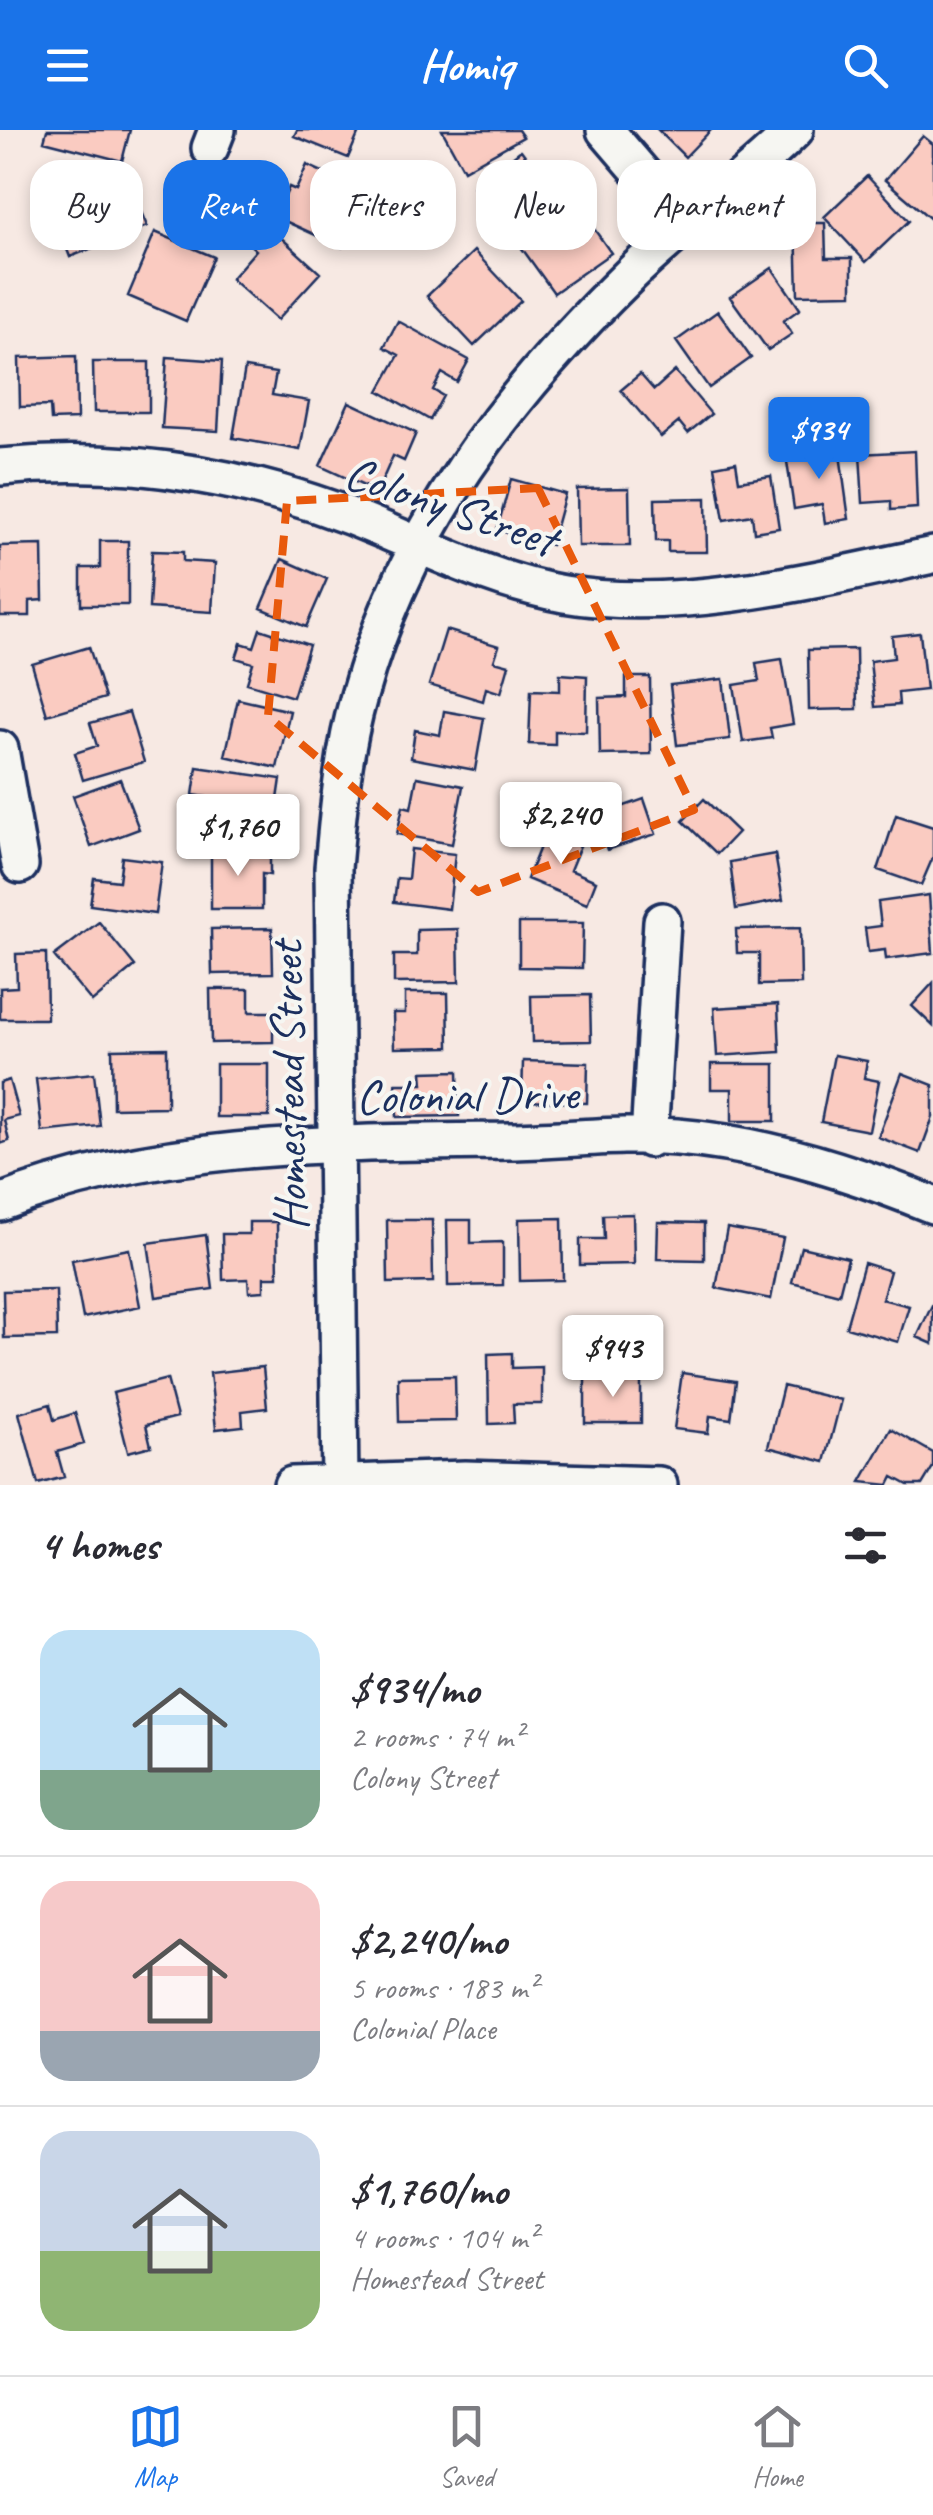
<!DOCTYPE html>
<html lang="en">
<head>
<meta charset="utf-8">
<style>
	:root { --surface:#fff; --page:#f2f2f3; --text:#2b2b33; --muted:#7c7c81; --line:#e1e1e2; --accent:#1a73e8 }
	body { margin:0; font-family:Caveat,sans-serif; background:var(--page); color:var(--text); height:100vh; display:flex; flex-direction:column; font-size:38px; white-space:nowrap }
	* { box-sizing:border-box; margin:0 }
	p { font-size:32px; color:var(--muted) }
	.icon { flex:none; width:55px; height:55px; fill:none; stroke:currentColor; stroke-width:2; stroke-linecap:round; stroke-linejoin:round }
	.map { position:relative; height:1355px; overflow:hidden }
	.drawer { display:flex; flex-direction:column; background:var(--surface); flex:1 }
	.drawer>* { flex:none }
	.banner { position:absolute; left:30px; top:30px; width:875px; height:90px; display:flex; gap:20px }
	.price { position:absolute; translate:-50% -85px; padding:0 22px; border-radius:10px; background:#fff; color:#222; font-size:32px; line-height:65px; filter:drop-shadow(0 2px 5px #0008) }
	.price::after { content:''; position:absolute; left:50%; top:60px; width:30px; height:22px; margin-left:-15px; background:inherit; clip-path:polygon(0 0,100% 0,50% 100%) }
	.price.active { background:var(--accent); color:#fff }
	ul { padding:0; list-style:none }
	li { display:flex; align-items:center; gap:30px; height:250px; padding:0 40px }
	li+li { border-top:2px solid var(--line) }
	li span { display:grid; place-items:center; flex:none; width:280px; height:200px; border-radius:30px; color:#555 }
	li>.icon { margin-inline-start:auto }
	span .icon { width:120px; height:120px; fill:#fffc; stroke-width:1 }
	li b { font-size:42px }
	h2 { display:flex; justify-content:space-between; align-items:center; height:120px; padding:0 40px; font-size:42px }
	.chip { padding:0 35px; border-radius:30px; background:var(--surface); box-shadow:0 5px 15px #0003; font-size:35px; line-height:90px }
	.chip.active { background:var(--accent); color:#fff }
	header { display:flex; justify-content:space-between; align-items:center; height:130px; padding:0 40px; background:var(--accent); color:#fff; font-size:45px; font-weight:800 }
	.tab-bar { display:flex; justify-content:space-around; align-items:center; height:140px; border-top:2px solid var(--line); background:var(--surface); font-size:28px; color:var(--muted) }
	.tab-bar a { display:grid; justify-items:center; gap:5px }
	.tab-bar .active { color:var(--accent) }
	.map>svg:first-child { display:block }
	.building { fill:#facbc1; stroke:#1b2f5e; stroke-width:2.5 }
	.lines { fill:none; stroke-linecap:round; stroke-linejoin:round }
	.minor-casing { stroke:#1b2f5e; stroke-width:42 }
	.minor { stroke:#f6f6f2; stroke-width:35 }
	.marked { fill:none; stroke:#e8590c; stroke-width:8; stroke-dasharray:20 12; stroke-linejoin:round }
	.labels { text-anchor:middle; stroke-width:8; stroke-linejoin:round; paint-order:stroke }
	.street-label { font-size:48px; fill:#1b2f5e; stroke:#f6f6f2 }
</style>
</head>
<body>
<header><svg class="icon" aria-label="menu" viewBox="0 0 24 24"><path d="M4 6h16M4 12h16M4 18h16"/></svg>Homiq<svg class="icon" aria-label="search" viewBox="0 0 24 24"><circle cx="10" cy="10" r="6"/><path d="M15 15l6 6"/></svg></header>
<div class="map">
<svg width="933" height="1355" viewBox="0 0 933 1355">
	<rect width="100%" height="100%" fill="#f7e9e3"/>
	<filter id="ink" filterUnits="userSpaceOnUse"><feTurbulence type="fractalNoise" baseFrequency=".01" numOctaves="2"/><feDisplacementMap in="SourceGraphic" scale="20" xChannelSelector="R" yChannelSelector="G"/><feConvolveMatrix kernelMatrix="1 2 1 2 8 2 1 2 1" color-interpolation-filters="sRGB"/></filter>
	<g filter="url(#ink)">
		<path class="building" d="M47 0H130L122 31 44 11Z
			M297 0H360L348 28 294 6Z
			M442 0H518L523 7 464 40Z
			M658 0H711L685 27Z
			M923 6 933 14V91L885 50Z
			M521 20 538 43 544 38 564 63 511 104 474 57Z
			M307 35 366 62 342 117 276 87 289 57 296 60Z
			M867 46 909 91 866 132 824 87Z
			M102 58 108 73 133 63 147 96 70 127 51 78Z
			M578 76 611 123 554 163 521 117Z
			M796 93H825L826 128H852V164L798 165Z
			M266 94 320 143 277 190 231 149 256 120 248 113Z
			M155 102 214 127 186 191 128 166Z
			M474 121 521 171 474 216 427 166Z
			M772 138 800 179 783 191 792 204 768 220 730 167Z
			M718 181 751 228 709 258 676 211Z
			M398 191 469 230 457 252 442 243 433 260 443 266 430 290 379 261 399 225 384 217Z
			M76 226 77 289 51 290 50 276 20 277 19 228Z
			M167 227 222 231 218 301 162 298Z
			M93 232H149V282H94Z
			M245 238 276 243 272 265 309 271 300 320 233 308Z
			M675 241 711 284 688 303 679 292 661 307 621 260 640 244 654 260Z
			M349 272 416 303 404 331 393 326 377 362 320 336Z
			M839 317 849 389 825 393 822 374 794 379 786 325Z
			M915 321 917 378 891 380V371L863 373 860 324Z
			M736 332 739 351 771 346 779 398 754 402 752 385 724 390 715 336Z
			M511 349 565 364 551 415 497 400Z
			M629 358 630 416H578L577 359Z
			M706 368 707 422H668V411H656L655 369Z
			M100 411H128V475H81V438H100Z
			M42 415 43 470 30 471V486H0V416Z
			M152 421 183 422V431L215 433 212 482 149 478Z
			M282 429 327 449 306 497 261 478Z
			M260 499 309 515 293 567 247 553 253 533 236 528 241 513 254 517Z
			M446 500 499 516 494 531 509 535 501 563 486 558 483 571 429 555Z
			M920 503 926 560 898 563 899 575 875 577 870 531 894 528 892 506Z
			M89 517 105 568 47 585 32 534Z
			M856 519 857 579 809 580 808 520Z
			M782 529 793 594 770 598 772 608 743 612 734 555 759 551 756 533Z
			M560 544 587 546 586 602 555 601V615L529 614 531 560 560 561Z
			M626 547H650L651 624 600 625 599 568 626 567Z
			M723 549 730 609 677 615 670 555Z
			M238 569 290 581 277 638 225 626Z
			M444 581 484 588 475 640 411 628 415 600 440 605Z
			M129 582 144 632 83 650 75 623 97 616 90 593Z
			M197 637 281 649 277 676 255 673 252 699 209 693 213 668 193 665Z
			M417 647 463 656 452 714 397 704 403 676 411 678Z
			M120 649 139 699 91 717 73 666Z
			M644 669 656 704 607 720 596 686Z
			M704 669 738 702 717 724 683 691Z
			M896 685 933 697V727L921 755 878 740Z
			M548 697 582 711 570 740 596 751 587 774 527 749Z
			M411 719 455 724 449 779 394 772 397 748 408 749Z
			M211 721H270V745L262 744V779H211Z
			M775 724 783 770 736 779 730 732Z
			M122 727 162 732 155 784 90 775 94 748 119 751Z
			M929 765 933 823 886 829 885 820 868 822 865 798 881 796 878 772Z
			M99 792 135 836 92 872 54 826Z
			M519 793H583L582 838 519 837Z
			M272 798 273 843 212 844 211 799Z
			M800 798 801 854 759 855V823H737L736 799Z
			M458 799 459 852 394 853V825H417V800Z
			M46 823 47 889H0V858L17 857 16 824Z
			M933 853V896L912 876Z
			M210 859H249V882H273V912L211 913Z
			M405 863H448L449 917 394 918 393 883H405Z
			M590 865 591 911 532 912 531 866Z
			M778 874 780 922 717 926 714 878Z
			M167 918V977L113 978 112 919Z
			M834 925 867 931 864 948 879 951 869 1001 821 992Z
			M523 931 588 933 587 973 522 971Z
			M216 934H269V987H216Z
			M711 934H775V991H732V959H711Z
			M458 941 459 986 397 987 396 954H423L422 942Z
			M94 943 100 996 42 1002 36 949Z
			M902 943 933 955V987L920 1023 878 1007Z
			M9 950 19 986 4 990 9 1011 0 1014V953Z
			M633 1084 634 1134 580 1135V1109H604L603 1085Z
			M562 1088 563 1150 520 1151 519 1089Z
			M387 1090H432L433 1152 388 1153Z
			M447 1090H471V1113L503 1112V1155L448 1156Z
			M249 1092H277L278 1147H264V1161L249 1162 248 1149 223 1150 222 1104H249Z
			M658 1092 704 1093V1130L657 1129Z
			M727 1098 783 1108 771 1169 716 1158Z
			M206 1105 213 1159 156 1167 148 1113Z
			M801 1117 848 1128 839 1164 792 1152Z
			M129 1119 140 1176 83 1188 72 1130Z
			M864 1133 890 1141 882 1169 909 1176 898 1212 846 1197Z
			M56 1160 57 1207 4 1208 3 1161Z
			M933 1173V1214L917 1207Z
			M512 1223V1238L542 1237V1274H513L514 1293 489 1294 488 1224Z
			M263 1237 267 1278 242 1281 243 1296 216 1299 210 1243Z
			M682 1243 736 1251 731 1289 710 1286 708 1303 674 1299Z
			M455 1246 456 1291 399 1292 398 1247Z
			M585 1247 641 1248V1293H585Z
			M167 1249 177 1287 146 1295 151 1316 128 1322 113 1263Z
			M783 1256 841 1270 825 1332 768 1317Z
			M50 1274 54 1290 75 1283 84 1314 57 1322 64 1347 38 1354 19 1283Z
			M891 1299 933 1323V1337L922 1355H908L893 1347 889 1355 861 1352Z"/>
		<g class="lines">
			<defs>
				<path id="minor" d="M605 0 688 97
					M210 18 217 0
					M0 337C132 324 264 348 386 401 444 426 501 453 564 464 679 484 820 449 933 425
					M0 619 20 735
					M649 1009 662 791
					M0 1073C157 1011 344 1013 510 1011 565 1010 623 1003 677 1007 765 1014 852 1042 933 1075
					M292 1355 465 1349 659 1355
					M340 1355 333 738C338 681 343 622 359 566 405 398 507 265 630 145 682 94 743 52 795 0"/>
			</defs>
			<use href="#minor" class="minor-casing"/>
			<use href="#minor" class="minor"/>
		</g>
	</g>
	<path class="marked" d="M538 358 694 680 478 762 268 586 287 371Z"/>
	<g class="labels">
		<g class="street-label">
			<text transform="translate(451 375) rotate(19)" y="17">Colony Street</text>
			<text transform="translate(287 956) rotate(-91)" y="17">Homestead Street</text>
			<text transform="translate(467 964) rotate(-1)" y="17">Colonial Drive</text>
		</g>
	</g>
</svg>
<b class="price active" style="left:819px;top:352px">$934</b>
<b class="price" style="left:561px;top:737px">$2,240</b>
<b class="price" style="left:238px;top:749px">$1,760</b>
<b class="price" style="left:613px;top:1270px">$943</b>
<div class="banner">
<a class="chip">Buy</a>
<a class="chip active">Rent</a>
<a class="chip">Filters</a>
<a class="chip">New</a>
<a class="chip">Apartment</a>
</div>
</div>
<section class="drawer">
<h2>4 homes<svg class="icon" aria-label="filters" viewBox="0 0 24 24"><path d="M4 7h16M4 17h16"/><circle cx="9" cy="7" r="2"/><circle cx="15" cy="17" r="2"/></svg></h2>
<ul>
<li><span style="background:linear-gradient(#bfe0f5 70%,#7fa58c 0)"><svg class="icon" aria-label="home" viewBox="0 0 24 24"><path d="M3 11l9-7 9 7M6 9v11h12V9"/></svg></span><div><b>$934/mo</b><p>2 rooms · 74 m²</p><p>Colony Street</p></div></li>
<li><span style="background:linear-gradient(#f6c9c9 75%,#9aa5b1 0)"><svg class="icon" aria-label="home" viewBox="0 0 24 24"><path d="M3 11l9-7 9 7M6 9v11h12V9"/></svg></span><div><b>$2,240/mo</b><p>5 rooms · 183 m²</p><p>Colonial Place</p></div></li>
<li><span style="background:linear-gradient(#c9d6e8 60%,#8fb573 0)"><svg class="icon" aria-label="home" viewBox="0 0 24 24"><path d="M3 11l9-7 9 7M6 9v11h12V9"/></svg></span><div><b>$1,760/mo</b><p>4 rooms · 104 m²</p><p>Homestead Street</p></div></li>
</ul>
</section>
<nav class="tab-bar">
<a class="active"><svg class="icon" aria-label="map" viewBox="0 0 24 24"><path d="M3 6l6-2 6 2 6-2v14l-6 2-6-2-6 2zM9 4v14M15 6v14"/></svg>Map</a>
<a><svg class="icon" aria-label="saved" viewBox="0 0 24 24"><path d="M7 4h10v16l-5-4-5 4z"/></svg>Saved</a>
<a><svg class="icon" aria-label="home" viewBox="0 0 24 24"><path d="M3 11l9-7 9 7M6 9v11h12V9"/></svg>Home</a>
</nav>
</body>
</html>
